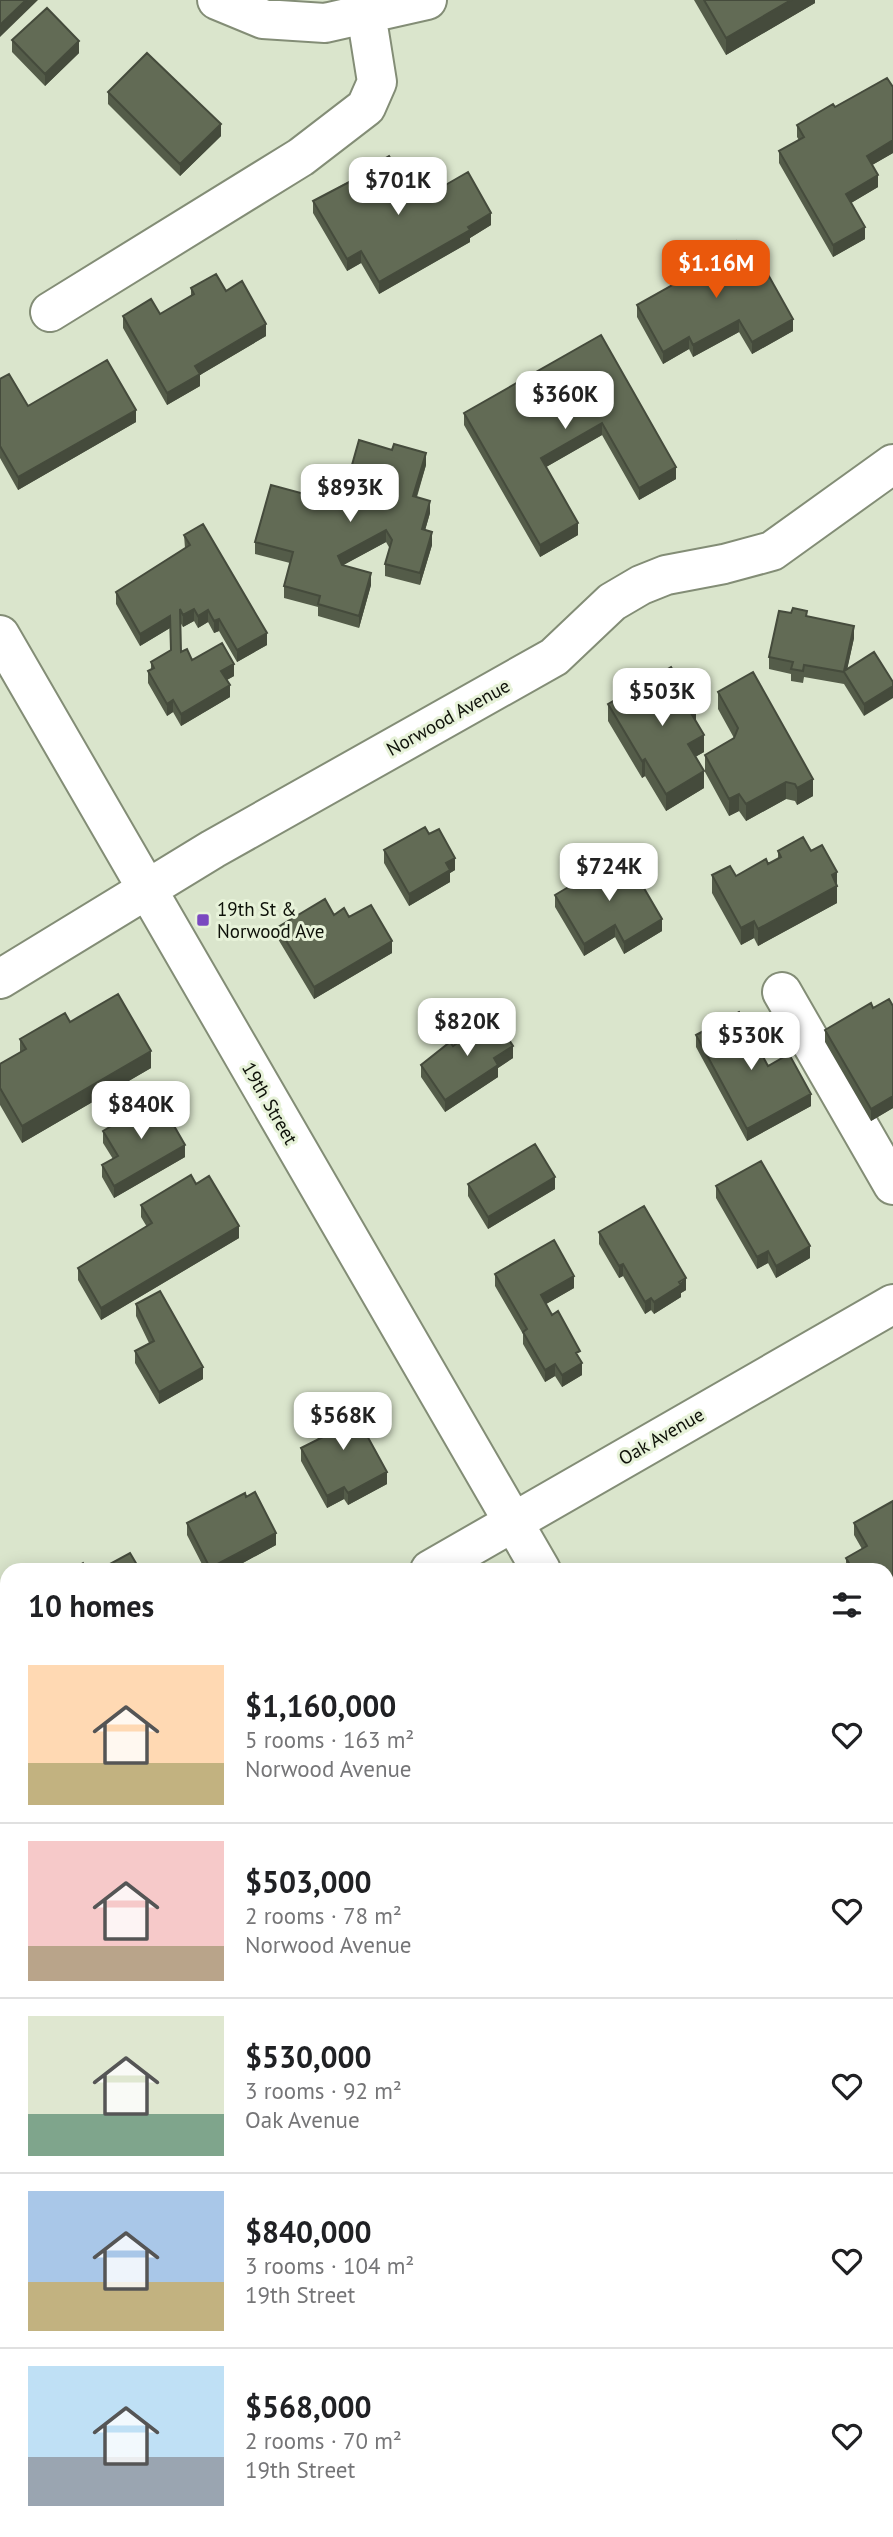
<!DOCTYPE html>
<html lang="en">
<head>
<meta charset="utf-8">
<style>
	:root { --surface:#fff; --page:#f2f2f2; --text:#202124; --muted:#757577; --line:#e0e0e0; --accent:#ea580c }
	body { margin:0; font-family:"PT Sans",sans-serif; background:var(--page); color:var(--text); height:100vh; display:flex; flex-direction:column; font-size:26px; white-space:nowrap }
	* { box-sizing:border-box; margin:0 }
	p { font-size:23px; color:var(--muted) }
	.icon { flex:none; width:38px; height:38px; fill:none; stroke:currentColor; stroke-width:2; stroke-linecap:round; stroke-linejoin:round }
	.map { position:relative; flex:1; overflow:hidden }
	.sheet { position:absolute; left:0px; top:1563px; width:894px; height:975px; display:flex; flex-direction:column; background:var(--surface); border-radius:21px 21px 0 0; box-shadow:0 4px 18px #0003 }
	.sheet>* { flex:none }
	.price { position:absolute; translate:-50% -60px; padding:0 16px; border-radius:14px; background:#fff; color:#222; font-size:23px; line-height:46px; filter:drop-shadow(0 2px 4px #0008) }
	.price::after { content:''; position:absolute; left:50%; top:42px; width:21px; height:16px; margin-left:-10px; background:inherit; clip-path:polygon(0 0,100% 0,50% 100%) }
	.price.on { background:var(--accent); color:#fff }
	ul { padding:0; list-style:none }
	li { display:flex; align-items:center; gap:21px; height:175px; padding:0 28px }
	li+li { border-top:2px solid var(--line) }
	li span { display:grid; place-items:center; flex:none; width:196px; height:140px; border-radius:0px; color:#555 }
	li>.icon { margin-inline-start:auto }
	span .icon { width:84px; height:84px; fill:#fffc; stroke-width:1 }
	li b { font-size:30px }
	h2 { display:flex; justify-content:space-between; align-items:center; height:84px; padding:0 28px; font-size:30px }
	.map>svg:first-child { display:block }
	.lines { fill:none; stroke-linecap:round; stroke-linejoin:round }
	.minor-casing { stroke:#838d76; stroke-width:42 }
	.minor { stroke:#fff; stroke-width:38 }
	.wall { fill:#545c49 }
	.shaded-wall { fill:#454b3c }
	.building { fill:#626b55; stroke:#454b3c; stroke-width:2 }
	.poi-dot { fill:#7a48c0; stroke:#e7f2d9; stroke-width:2.5 }
	.labels { text-anchor:middle; stroke-width:6; stroke-linejoin:round; paint-order:stroke }
	.street-label { font-size:19px; fill:#0e1109; stroke:#e7f2d9 }
	.poi-label { font-size:19px; fill:#0e1109; stroke:#e7f2d9; text-anchor:start }
</style>
</head>
<body>
<div class="map">
<svg width="893" height="2537" viewBox="0 0 893 2537">
	<rect width="100%" height="100%" fill="#dae5cc"/>
	<g class="lines">
		<defs>
			<path id="minor" d="M217 0 263 19 325 23 427 0
				M50 312 301 157 366 107 377 82 366 13
				M0 635 541 1570
				M0 979 213 849 554 657 612 602 641 585 666 575 724 564 772 551 893 464
				M782 992 893 1185
				M430 1570 893 1304
				M0 1824 7 1819
				M887 2138 893 2134
				M887 2171 893 2181
				M206 2537 217 2530"/>
		</defs>
		<use href="#minor" class="minor-casing"/>
		<use href="#minor" class="minor"/>
	</g>
	<path class="wall" d="M694 0H815V3L726 55Z
		M12 40 79 53 45 86 12 52Z
		M893 87V153L872 165 878 187 851 203 865 239 833 257 779 163V151L799 140 797 137V125L835 107Z
		M108 92 221 136 180 176 108 104Z
		M355 176 416 202 491 225 470 238V242L379 294 361 263 347 271 313 213V201L355 178Z
		M745 258 793 331 752 354 739 332 693 357 689 349 663 364 637 317V305L679 281V272Z
		M191 288 226 291 266 336 200 375V386L167 405 123 328V316L160 314 191 296Z
		M601 335 676 479 639 500 602 435 546 467 578 535 540 557 464 425V413Z
		M0 379 28 406 136 422 18 490 0 458Z
		M426 465 417 497 430 513 425 530 432 545 420 585 385 576V564L390 549 386 542 343 565 371 585 359 628 318 616V607L284 598V586L290 563 255 554V542L308 495Z
		M184 535 267 645 237 662 219 631 214 633 208 622 198 628 194 621 183 627 180 622 181 652 192 660 234 676 227 680 230 697 181 726 173 712 167 716 148 683V671L151 670V662L171 650 170 628 140 646 116 604V592L185 548Z
		M807 616 854 638 847 669 874 652 864 716 844 684 804 677 803 683 791 681V674L769 669V657Z
		M718 692 813 796 797 805 795 801 786 799 746 821 739 811 729 816 705 772V755L734 738 718 709Z
		M608 704 696 721 704 752 695 757 704 788 666 811 645 776 642 778 608 721Z
		M429 834 455 870 450 873V882L409 906 384 863V850Z
		M778 851H811L837 872V903L758 946 754 938 741 945 712 893V875L736 876 768 864 778 859Z
		M555 895 662 931 624 954 615 937 584 956 555 907Z
		M334 915 349 917 392 953 314 999 278 939V927Z
		M893 1006V1108L871 1121 825 1042V1030L873 1008Z
		M70 1022 151 1068 22 1143 0 1105V1064L20 1053V1039Z
		M473 1028 513 1058 498 1068V1077L445 1112 421 1077V1065L473 1032Z
		M696 1035 768 1066 811 1106 747 1141 696 1047Z
		M103 1131 185 1157 114 1198 102 1177V1165L113 1159 103 1143Z
		M196 1184 239 1238 101 1320 78 1280V1268L147 1227 141 1217V1205Z
		M468 1184 555 1189 488 1229 468 1196Z
		M716 1186 810 1258 776 1278 768 1263 757 1269 716 1198Z
		M599 1232 686 1290 681 1293V1297L654 1314 651 1310 645 1314 623 1276 619 1278 599 1244Z
		M495 1274 574 1288 546 1304 580 1359 582 1375 562 1387 555 1376 545 1382 523 1344V1334L495 1286Z
		M136 1304 203 1379 159 1404 135 1363V1351L149 1343 136 1316Z
		M314 1419 387 1484 348 1505 344 1499 327 1508 301 1461V1448L318 1439 314 1432Z
		M246 1497 276 1545 230 1570H205L187 1535V1523Z
		M893 1501V1624L887 1627V1570H846V1558L862 1549 854 1535V1523Z
		M893 1911V1990L891 1991 887 1985V1914Z
		M444 2530H504L492 2537H447Z
		M586 2530H667L656 2537H590Z"/>
	<path class="shaded-wall" d="M26 0H38L0 37V25Z
		M791 0H815V3L726 55V38Z
		M79 41V53L45 86V74Z
		M221 124V136L180 176V164Z
		M893 140V153L867 168V156Z
		M878 175V187L846 206V194Z
		M491 213V225L470 238V242L379 294V282Z
		M865 227V239L833 257V245Z
		M361 251V263L347 271V259Z
		M793 319V331L752 354V342Z
		M739 320V332L693 357V345Z
		M266 324V336L200 375V386L167 405V393L195 366Z
		M689 337V349L663 364V352Z
		M136 410V422L18 490V477Z
		M602 423V435L541 470V458Z
		M426 453V465L413 508V496Z
		M676 467V479L639 500V488Z
		M430 501V513L422 541V529Z
		M578 523V535L540 557V545Z
		M386 530V542L338 568V556Z
		M432 532V545L420 585V573Z
		M371 573V585L359 628V616Z
		M194 609V621L183 627V615Z
		M208 610V622L198 628V616Z
		M170 616V628L140 646V634Z
		M219 619V631L214 633V621Z
		M854 626V638L846 675 844 672Z
		M267 633V645L237 662V650Z
		M234 664V676L221 683V671Z
		M230 685V697L181 726V714Z
		M893 686V698L864 716V704Z
		M173 700V712L167 716V704Z
		M696 710V727L691 713Z
		M704 735V752L688 761V744Z
		M645 759V776L642 778V761Z
		M704 771V788L666 811V794Z
		M813 779V796L797 805V788Z
		M786 782V799L746 821V804Z
		M739 794V811L729 816V799Z
		M455 858V870L450 873V882L409 906V894L446 863Z
		M837 872V903L758 946V929Z
		M662 919V931L624 954V942Z
		M754 921V938L741 945V928Z
		M615 925V937L584 956V944Z
		M392 941V953L314 999V987Z
		M513 1046V1058L498 1068V1077L445 1112V1100L494 1058Z
		M151 1051V1068L22 1143V1126Z
		M811 1094V1106L747 1141V1129Z
		M893 1096V1108L871 1121V1109Z
		M185 1145V1157L114 1198V1186Z
		M555 1177V1189L488 1229V1217Z
		M239 1226V1238L101 1320V1308Z
		M810 1246V1258L776 1278V1266Z
		M768 1251V1263L757 1269V1257Z
		M623 1264V1276L619 1278V1266Z
		M574 1276V1288L541 1307V1295Z
		M686 1278V1290L681 1293V1297L654 1314V1302Z
		M651 1298V1310L645 1314V1302Z
		M582 1363V1375L562 1387V1375Z
		M555 1364V1376L545 1382V1370Z
		M203 1367V1379L159 1404V1392Z
		M387 1472V1484L348 1505V1493Z
		M344 1487V1499L327 1508V1496Z
		M276 1533V1545L230 1570H210V1568Z
		M893 1612V1624L887 1627V1615Z
		M893 1978V1990L891 1991V1979Z
		M7 2038V2050L0 2055V2042Z
		M5 2060V2072L0 2075V2063Z
		M7 2394V2407L0 2410V2398Z
		M7 2518V2530L0 2534V2522Z
		M482 2530H504L492 2537H470Z
		M646 2530H667L656 2537H635Z"/>
	<path class="building" d="M0 0H26L0 25Z
		M704 0H791L726 38Z
		M47 8 79 41 45 74 12 40Z
		M147 53 221 124 180 164 108 92Z
		M887 78 893 87V140L867 156 878 175 846 194 865 227 833 245 779 151 804 137 797 125 833 104 835 107Z
		M389 156 416 202 468 172 491 213 468 227 470 230 379 282 361 251 347 259 313 201 357 178 355 176Z
		M736 241 745 258 756 253 793 319 752 342 739 320 693 345 689 337 663 352 637 305 683 279 679 272Z
		M216 274 226 291 242 281 266 324 195 366 200 374 167 393 123 316 151 299 160 314 194 294 191 288Z
		M601 335 676 467 639 488 602 423 541 458 578 523 540 545 464 413Z
		M107 360 136 410 18 477 0 446V379L9 374 28 406Z
		M359 440 392 450 394 444 426 453 413 496 430 501 422 529 432 532 420 573 385 564 392 540 386 530 338 556 342 565 371 573 359 616 318 604 320 596 284 586 293 552 255 542 271 485 308 495 350 472Z
		M203 524 267 633 237 650 219 619 214 621 208 610 198 616 194 609 183 615 180 609 181 652 187 649 192 660 222 643 234 664 221 671 230 685 181 714 173 700 167 704 148 671 154 668 151 662 171 650 170 616 140 634 116 592 190 545 184 535Z
		M793 608 807 611 806 616 854 626 844 671 874 652 893 682V686L864 704 844 672 804 665 803 671 791 669 793 662 769 657 779 611 791 613Z
		M671 667 696 710 691 713 704 735 688 744 704 771 666 794 645 759 642 761 608 704Z
		M753 672 813 779 797 788 795 784 786 782 746 804 739 794 729 799 705 755 734 738 738 728 718 692Z
		M425 827 429 834 439 829 455 858 446 863 450 870 409 894 384 850Z
		M803 837 811 851 822 845 837 872 832 875 837 886 758 929 754 921 741 928 712 875 730 866 736 876 766 859 768 864 781 857 778 851Z
		M624 854 662 919 624 942 615 925 584 944 555 895Z
		M325 899 334 915 344 908 349 917 371 905 392 941 314 987 278 927Z
		M118 994 151 1051 22 1126 0 1088V1064L26 1049 20 1039 65 1013 70 1022Z
		M889 999 893 1006V1096L871 1109 825 1030 871 1003 873 1008Z
		M739 1012 768 1066 789 1054 811 1094 747 1129 696 1035Z
		M492 1014 513 1046 494 1058 498 1065 445 1100 421 1065 450 1042 453 1046 474 1031 473 1028Z
		M158 1098 185 1145 114 1186 102 1165 118 1156 103 1131Z
		M535 1144 555 1177 488 1217 468 1184Z
		M761 1161 810 1246 776 1266 768 1251 757 1257 716 1186Z
		M191 1175 196 1184 209 1176 239 1226 101 1308 78 1268 152 1223 141 1205Z
		M644 1206 686 1278 679 1282 681 1285 654 1302 651 1298 645 1302 623 1264 619 1266 599 1232Z
		M554 1240 574 1276 541 1295 552 1315 558 1311 580 1351 576 1353 582 1363 562 1375 555 1364 545 1370 523 1332 527 1329 495 1274Z
		M160 1291 203 1367 159 1392 135 1351 154 1341 136 1304Z
		M348 1401 387 1472 348 1493 344 1487 327 1496 301 1448 323 1437 314 1419Z
		M255 1492 276 1533 210 1568 187 1523 245 1493 246 1497Z
		M893 1501V1612L887 1615V1570H853L846 1558 867 1546 854 1523Z
		M130 1553 140 1570H99Z
		M83 1563 87 1570H71Z
		M893 1911V1978L891 1979 887 1973V1930L890 1928 887 1923V1914Z
		M0 2013 7 2025V2038L0 2042Z
		M0 2052 5 2060 0 2063Z
		M0 2379 7 2391V2394L0 2398Z
		M0 2475 7 2487V2518L0 2522Z
		M450 2530H482L470 2537H454Z
		M593 2530H646L635 2537H597Z"/>
	<rect class="poi-dot" x="196" y="913" width="14" height="14" rx="3.5"/>
	<g class="labels">
		<g class="street-label">
			<text transform="translate(448 717) rotate(-29)" y="7">Norwood Avenue</text>
			<text transform="translate(270 1103) rotate(60)" y="7">19th Street</text>
			<text transform="translate(661 1436) rotate(-30)" y="7">Oak Avenue</text>
		</g>
		<g class="poi-label">
			<text x="217" y="916">19th St &amp;<tspan x="217" dy="22">Norwood Ave</tspan></text>
		</g>
	</g>
</svg>
<b class="price" style="left:398px;top:217px">$701K</b>
<b class="price on" style="left:716px;top:300px">$1.16M</b>
<b class="price" style="left:565px;top:431px">$360K</b>
<b class="price" style="left:350px;top:524px">$893K</b>
<b class="price" style="left:662px;top:728px">$503K</b>
<b class="price" style="left:609px;top:903px">$724K</b>
<b class="price" style="left:467px;top:1058px">$820K</b>
<b class="price" style="left:751px;top:1072px">$530K</b>
<b class="price" style="left:141px;top:1141px">$840K</b>
<b class="price" style="left:343px;top:1452px">$568K</b>
<section class="sheet">
<h2>10 homes<svg class="icon" aria-label="filters" viewBox="0 0 24 24"><path d="M4 7h16M4 17h16"/><circle cx="9" cy="7" r="2"/><circle cx="15" cy="17" r="2"/></svg></h2>
<ul>
<li><span style="background:linear-gradient(#ffd9b3 70%,#c2b280 0)"><svg class="icon" aria-label="home" viewBox="0 0 24 24"><path d="M3 11l9-7 9 7M6 9v11h12V9"/></svg></span><div><b>$1,160,000</b><p>5 rooms · 163 m²</p><p>Norwood Avenue</p></div><svg class="icon" aria-label="heart" viewBox="0 0 24 24"><path d="M12 20l-8-8c-3-5 5-10 8-4 3-6 11-1 8 4z"/></svg></li>
<li><span style="background:linear-gradient(#f6c9c9 75%,#b9a48a 0)"><svg class="icon" aria-label="home" viewBox="0 0 24 24"><path d="M3 11l9-7 9 7M6 9v11h12V9"/></svg></span><div><b>$503,000</b><p>2 rooms · 78 m²</p><p>Norwood Avenue</p></div><svg class="icon" aria-label="heart" viewBox="0 0 24 24"><path d="M12 20l-8-8c-3-5 5-10 8-4 3-6 11-1 8 4z"/></svg></li>
<li><span style="background:linear-gradient(#dfe7d0 70%,#7fa58c 0)"><svg class="icon" aria-label="home" viewBox="0 0 24 24"><path d="M3 11l9-7 9 7M6 9v11h12V9"/></svg></span><div><b>$530,000</b><p>3 rooms · 92 m²</p><p>Oak Avenue</p></div><svg class="icon" aria-label="heart" viewBox="0 0 24 24"><path d="M12 20l-8-8c-3-5 5-10 8-4 3-6 11-1 8 4z"/></svg></li>
<li><span style="background:linear-gradient(#a9c7e8 65%,#c2b280 0)"><svg class="icon" aria-label="home" viewBox="0 0 24 24"><path d="M3 11l9-7 9 7M6 9v11h12V9"/></svg></span><div><b>$840,000</b><p>3 rooms · 104 m²</p><p>19th Street</p></div><svg class="icon" aria-label="heart" viewBox="0 0 24 24"><path d="M12 20l-8-8c-3-5 5-10 8-4 3-6 11-1 8 4z"/></svg></li>
<li><span style="background:linear-gradient(#bfe0f5 65%,#9aa5b1 0)"><svg class="icon" aria-label="home" viewBox="0 0 24 24"><path d="M3 11l9-7 9 7M6 9v11h12V9"/></svg></span><div><b>$568,000</b><p>2 rooms · 70 m²</p><p>19th Street</p></div><svg class="icon" aria-label="heart" viewBox="0 0 24 24"><path d="M12 20l-8-8c-3-5 5-10 8-4 3-6 11-1 8 4z"/></svg></li>
</ul>
</section>
</div>
</body>
</html>
